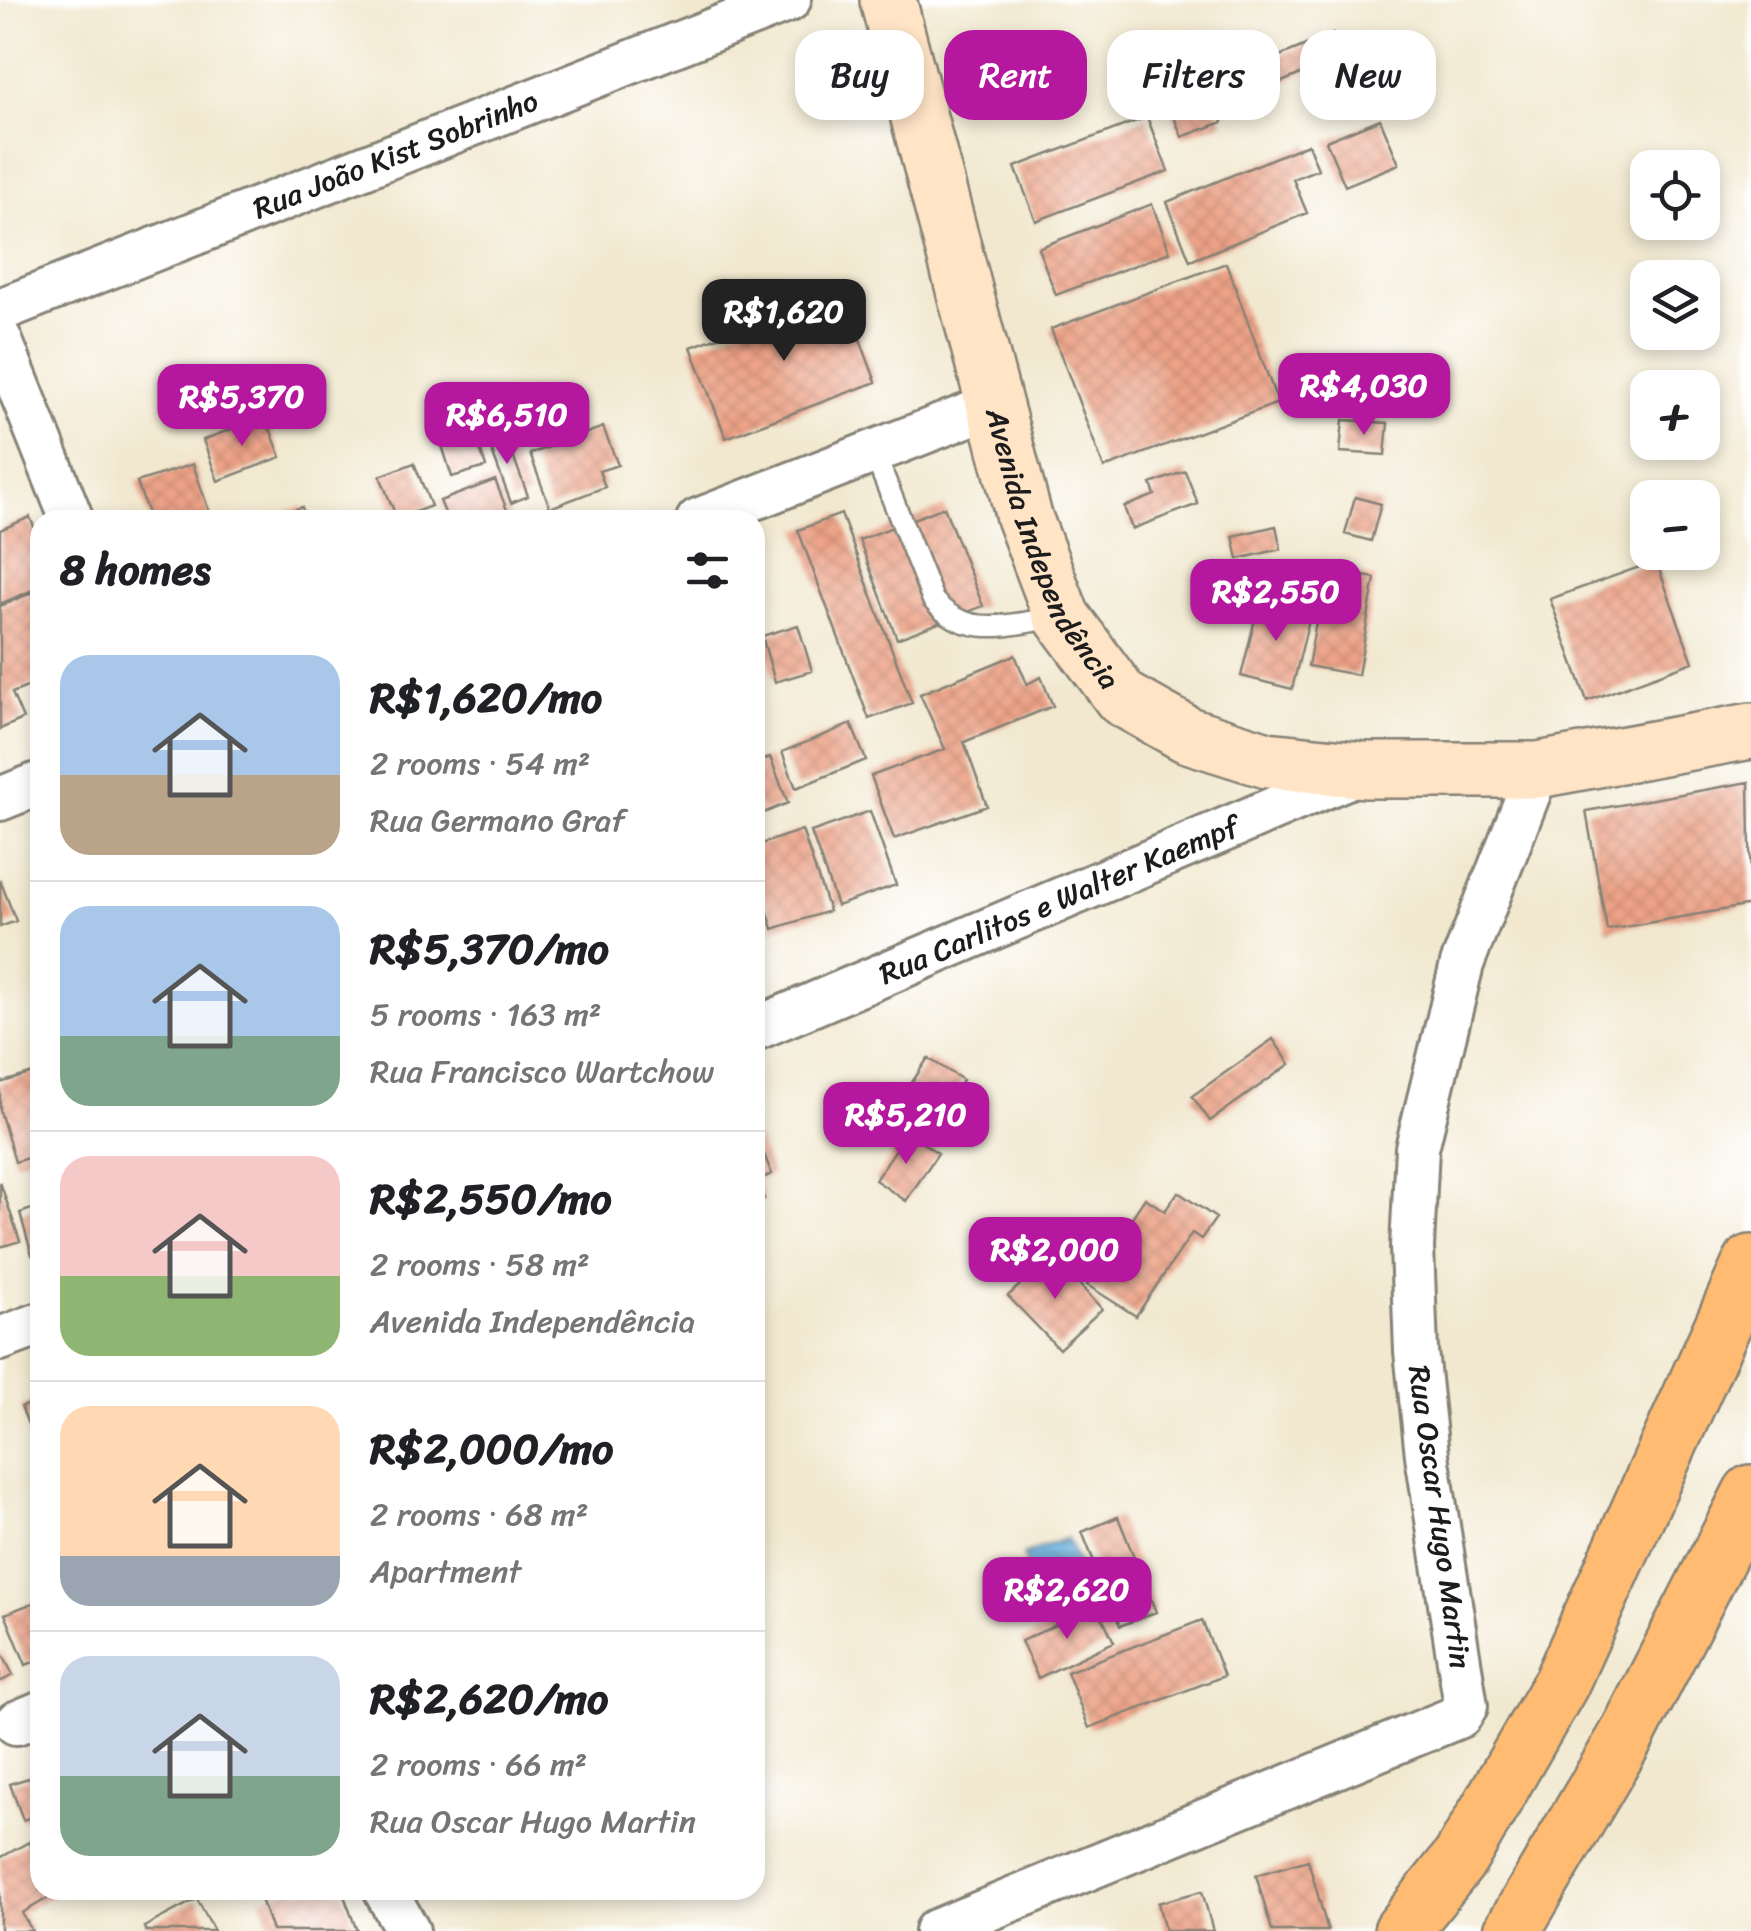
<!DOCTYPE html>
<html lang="en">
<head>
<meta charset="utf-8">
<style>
	:root { --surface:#fff; --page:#f2f2f2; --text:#202124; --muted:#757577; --line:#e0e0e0; --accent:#b5179e }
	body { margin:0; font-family:Sriracha,sans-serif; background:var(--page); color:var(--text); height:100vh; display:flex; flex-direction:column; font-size:38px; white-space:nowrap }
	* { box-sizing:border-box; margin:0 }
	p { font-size:32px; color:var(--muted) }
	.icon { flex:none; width:55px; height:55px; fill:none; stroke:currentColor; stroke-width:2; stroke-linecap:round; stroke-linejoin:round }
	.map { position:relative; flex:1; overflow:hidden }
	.panel { position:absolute; left:30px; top:510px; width:735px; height:1390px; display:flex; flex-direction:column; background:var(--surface); border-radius:30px; box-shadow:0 5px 15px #0003 }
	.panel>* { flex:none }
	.banner { position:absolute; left:795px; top:30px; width:805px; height:90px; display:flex; gap:20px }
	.buttons { position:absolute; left:1630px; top:150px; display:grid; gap:20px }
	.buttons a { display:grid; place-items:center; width:90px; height:90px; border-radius:20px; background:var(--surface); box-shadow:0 5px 15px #0003; font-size:50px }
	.price { position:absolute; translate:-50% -85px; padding:0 22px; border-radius:20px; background:var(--accent); color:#fff; font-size:32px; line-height:65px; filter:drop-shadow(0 2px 5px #0008) }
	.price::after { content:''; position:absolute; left:50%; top:60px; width:30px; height:22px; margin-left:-15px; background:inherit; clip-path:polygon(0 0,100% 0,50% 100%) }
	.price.active { background:#222; color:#fff }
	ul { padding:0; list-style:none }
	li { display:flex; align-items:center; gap:30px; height:250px; padding:0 30px }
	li+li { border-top:2px solid var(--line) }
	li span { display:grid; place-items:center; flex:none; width:280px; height:200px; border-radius:30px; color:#555 }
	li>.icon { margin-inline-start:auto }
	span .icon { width:120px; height:120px; fill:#fffc; stroke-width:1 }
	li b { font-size:42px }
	h2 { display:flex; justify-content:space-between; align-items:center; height:120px; padding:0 30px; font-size:42px }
	.tag { padding:0 35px; border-radius:30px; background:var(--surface); box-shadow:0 5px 15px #0003; font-size:35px; line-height:90px }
	.tag.active { background:var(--accent); color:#fff }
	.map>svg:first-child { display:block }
	.water { fill:url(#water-rules); stroke:#42667e; stroke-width:2.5 }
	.building { fill:url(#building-cross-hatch) }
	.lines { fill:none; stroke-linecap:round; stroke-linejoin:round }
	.service-casing { stroke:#868276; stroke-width:25 }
	.minor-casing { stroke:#868276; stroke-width:48 }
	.secondary-casing { stroke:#868276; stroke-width:60 }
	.primary-casing { stroke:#868276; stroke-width:60 }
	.trunk-casing { stroke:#868276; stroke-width:60 }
	.service { stroke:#fff; stroke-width:20 }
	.minor { stroke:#fff; stroke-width:42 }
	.secondary { stroke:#ffe4c6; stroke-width:55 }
	.primary { stroke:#ffbb71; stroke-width:55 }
	.trunk { stroke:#ffbb71; stroke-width:55 }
	.labels { text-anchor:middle; stroke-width:10; stroke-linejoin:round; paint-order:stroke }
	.street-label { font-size:30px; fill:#1c1c1c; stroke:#fff }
</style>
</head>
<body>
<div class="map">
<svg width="1751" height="1931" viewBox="0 0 1751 1931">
	<defs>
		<pattern id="water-rules" width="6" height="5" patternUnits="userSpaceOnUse" patternTransform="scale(2.5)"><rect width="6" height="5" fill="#68afdf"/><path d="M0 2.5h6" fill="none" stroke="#558eb4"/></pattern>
		<pattern id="building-cross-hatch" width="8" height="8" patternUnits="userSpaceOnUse" patternTransform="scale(2.5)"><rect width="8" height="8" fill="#eda387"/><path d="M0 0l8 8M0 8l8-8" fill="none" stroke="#cb8c74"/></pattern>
	</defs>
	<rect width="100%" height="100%" fill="#fff"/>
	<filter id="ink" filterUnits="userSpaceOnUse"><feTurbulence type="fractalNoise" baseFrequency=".01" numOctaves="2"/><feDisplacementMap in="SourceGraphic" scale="20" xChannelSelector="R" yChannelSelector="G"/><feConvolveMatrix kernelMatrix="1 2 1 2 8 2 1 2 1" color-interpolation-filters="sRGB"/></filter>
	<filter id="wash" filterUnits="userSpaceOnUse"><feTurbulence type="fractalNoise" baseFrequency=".0048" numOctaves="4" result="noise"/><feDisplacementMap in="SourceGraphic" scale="40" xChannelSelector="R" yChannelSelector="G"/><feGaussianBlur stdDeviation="2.25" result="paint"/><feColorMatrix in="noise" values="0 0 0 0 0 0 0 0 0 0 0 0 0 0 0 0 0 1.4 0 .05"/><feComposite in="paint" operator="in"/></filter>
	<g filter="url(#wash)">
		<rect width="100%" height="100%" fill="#f1e8cf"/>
		<path class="water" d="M1067 1538 1083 1578 1040 1596 1023 1555Z"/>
		<g id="blocks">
			<path class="building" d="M1333 34 1342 57 1226 105 1216 82Z
				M1210 86 1223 122 1182 137 1168 102Z
				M1147 117 1168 171 1036 221 1015 167Z
				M1380 119 1399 164 1345 186 1326 141Z
				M1308 144 1318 169 1293 179 1307 213 1190 261 1167 202Z
				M1152 204 1170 252 1056 295 1038 248Z
				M1226 263 1278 403 1104 468 1051 329Z
				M842 291 876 382 726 438 691 347Z
				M265 416 281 457 218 481 203 440Z
				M1343 420 1388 423 1385 455 1340 452Z
				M472 425 486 467 452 477 439 436Z
				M603 427 618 465 599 471 605 487 550 508 530 454Z
				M504 431 528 496 511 503 487 438Z
				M414 463 431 506 397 519 380 476Z
				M193 464 212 520H150L137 482Z
				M1185 471 1198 504 1132 529 1124 507 1155 495 1151 484Z
				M495 480 511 520H448L440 501Z
				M1355 497 1381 504 1371 541 1345 534Z
				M302 507 306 520H263V519Z
				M944 507 983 606 897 639 859 540Z
				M841 514 912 703 869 719 798 530Z
				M30 517 40 542V587L0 604V530Z
				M1276 526 1281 549 1238 559 1233 536Z
				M1656 561 1693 662 1587 701 1550 599Z
				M1293 564 1375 578 1358 675 1308 666 1320 600 1288 595Z
				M36 591 40 682 12 693 23 719 0 729V606Z
				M1260 599 1311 612 1292 689 1241 676Z
				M798 625 812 671 775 682 762 636Z
				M1015 655 1027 684 1041 677 1053 706 964 742 987 806 894 839 871 776 945 749 920 694Z
				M851 724 866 760 796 788 782 752Z
				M770 757 788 803 761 814 755 799V764Z
				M1749 782 1751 905 1607 930 1586 811Z
				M870 811 896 885 837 906 811 832Z
				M802 830 829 911 773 929 755 872V846Z
				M0 880 16 921 0 927Z
				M1273 1039 1290 1064 1210 1121 1192 1096Z
				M928 1058 963 1080 940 1114 929 1107 915 1128 892 1113Z
				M40 1071V1154L15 1162 0 1111V1083Z
				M755 1133 772 1174 757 1180 764 1199 755 1203Z
				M907 1133 938 1153 906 1201 875 1180Z
				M0 1182 20 1241 0 1247Z
				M1178 1192 1216 1218 1201 1239 1192 1233 1136 1316 1087 1285 1145 1198 1165 1211Z
				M40 1206V1252L32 1255 20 1213Z
				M1052 1255 1102 1309 1059 1349 1008 1296Z
				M40 1399V1454L21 1407Z
				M1118 1517 1156 1612 1120 1626 1082 1532Z
				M40 1600V1659L26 1665 5 1614Z
				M1097 1606 1114 1642 1038 1678 1021 1641Z
				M1202 1620 1224 1676 1089 1728 1067 1672Z
				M0 1649 13 1675 0 1682Z
				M40 1774V1814L23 1820 10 1784Z
				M29 1842 40 1862V1890L57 1893 22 1913 32 1931H0V1858Z
				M1308 1860 1328 1931H1272L1256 1875Z
				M286 1890H342L357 1931H272L261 1899Z
				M1202 1891 1213 1931H1165L1158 1903Z
				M197 1899 214 1931H146L144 1927Z"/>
		</g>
	</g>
	<g filter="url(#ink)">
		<use href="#blocks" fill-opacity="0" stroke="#868276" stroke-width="2.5"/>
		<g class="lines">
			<defs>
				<path id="service" d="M873 450 933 600C968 641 1012 623 1060 617"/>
				<g id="minor">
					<path id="s1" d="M0 310 789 0"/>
					<path d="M0 339 72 520"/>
					<path d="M698 520 994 405"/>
					<path d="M0 799 40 783"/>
					<path id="s2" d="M755 1029 1365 770"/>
					<path d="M0 1339 40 1324"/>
					<path d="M16 1723 40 1713"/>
					<path d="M385 1890 408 1931"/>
					<path d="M936 1931 1460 1716 1466 1706 1427 1455 1416 1351 1412 1247 1417 1148 1462 964 1538 770"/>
				</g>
				<g id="secondary">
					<path id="s3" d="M888 0 1024 517 1062 617 1122 698 1188 735 1267 760 1365 770H1538L1751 731"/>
				</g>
				<path id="primary" d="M1402 1931 1461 1857 1561 1683 1751 1263"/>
				<path id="trunk" d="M1512 1931 1626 1737 1751 1493"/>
			</defs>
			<use href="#service" class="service-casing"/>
			<use href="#minor" class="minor-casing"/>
			<use href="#secondary" class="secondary-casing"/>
			<use href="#primary" class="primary-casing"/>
			<use href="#trunk" class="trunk-casing"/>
			<use href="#service" class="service"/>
			<use href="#minor" class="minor"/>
			<use href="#secondary" class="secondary"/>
			<use href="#primary" class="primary"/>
			<use href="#trunk" class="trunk"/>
		</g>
	</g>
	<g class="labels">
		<g class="street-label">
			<text dy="10" stroke="none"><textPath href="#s1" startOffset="425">Rua João Kist Sobrinho</textPath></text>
			<text dy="10" stroke="none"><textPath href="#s3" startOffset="575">Avenida Independência</textPath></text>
			<text dy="10" stroke="none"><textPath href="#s2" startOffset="330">Rua Carlitos e Walter Kaempf</textPath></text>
			<text transform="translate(1440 1517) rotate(82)" y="10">Rua Oscar Hugo Martin</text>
		</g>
	</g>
</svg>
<div class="buttons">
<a><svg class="icon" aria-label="locate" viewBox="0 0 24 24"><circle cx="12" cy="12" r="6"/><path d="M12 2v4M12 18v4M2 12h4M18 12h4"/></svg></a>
<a><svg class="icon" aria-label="layers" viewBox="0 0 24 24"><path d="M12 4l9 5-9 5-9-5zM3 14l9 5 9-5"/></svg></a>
<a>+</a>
<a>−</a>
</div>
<b class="price active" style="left:784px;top:364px">R$1,620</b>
<b class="price" style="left:1364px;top:438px">R$4,030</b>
<b class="price" style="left:242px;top:449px">R$5,370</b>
<b class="price" style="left:507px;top:467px">R$6,510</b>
<b class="price" style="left:1276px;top:644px">R$2,550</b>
<b class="price" style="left:906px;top:1167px">R$5,210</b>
<b class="price" style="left:1055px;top:1302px">R$2,000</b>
<b class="price" style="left:1067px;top:1642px">R$2,620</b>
<div class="banner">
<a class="tag">Buy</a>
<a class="tag active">Rent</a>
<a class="tag">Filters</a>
<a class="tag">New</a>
</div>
<section class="panel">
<h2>8 homes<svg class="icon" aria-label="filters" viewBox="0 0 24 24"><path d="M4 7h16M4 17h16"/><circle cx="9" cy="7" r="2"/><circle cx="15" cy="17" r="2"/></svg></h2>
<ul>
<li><span style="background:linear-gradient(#a9c7e8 60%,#b9a48a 0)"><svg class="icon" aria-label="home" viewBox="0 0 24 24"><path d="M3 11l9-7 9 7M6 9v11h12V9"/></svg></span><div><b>R$1,620/mo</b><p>2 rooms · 54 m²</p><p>Rua Germano Graf</p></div></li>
<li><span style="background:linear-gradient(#a9c7e8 65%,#7fa58c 0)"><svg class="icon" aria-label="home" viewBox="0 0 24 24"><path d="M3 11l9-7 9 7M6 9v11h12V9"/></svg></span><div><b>R$5,370/mo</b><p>5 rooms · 163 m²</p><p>Rua Francisco Wartchow</p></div></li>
<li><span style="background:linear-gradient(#f6c9c9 60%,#8fb573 0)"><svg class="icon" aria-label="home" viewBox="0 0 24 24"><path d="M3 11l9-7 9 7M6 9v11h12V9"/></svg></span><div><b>R$2,550/mo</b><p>2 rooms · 58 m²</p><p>Avenida Independência</p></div></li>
<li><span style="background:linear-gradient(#ffd9b3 75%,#9aa5b1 0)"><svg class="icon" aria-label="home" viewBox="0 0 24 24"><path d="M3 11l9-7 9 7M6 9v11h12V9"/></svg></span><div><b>R$2,000/mo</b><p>2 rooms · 68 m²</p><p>Apartment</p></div></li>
<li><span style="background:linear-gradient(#c9d6e8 60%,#7fa58c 0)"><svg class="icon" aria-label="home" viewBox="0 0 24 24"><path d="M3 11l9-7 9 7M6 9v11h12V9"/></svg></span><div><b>R$2,620/mo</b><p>2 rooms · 66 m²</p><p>Rua Oscar Hugo Martin</p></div></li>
</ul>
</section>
</div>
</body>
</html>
